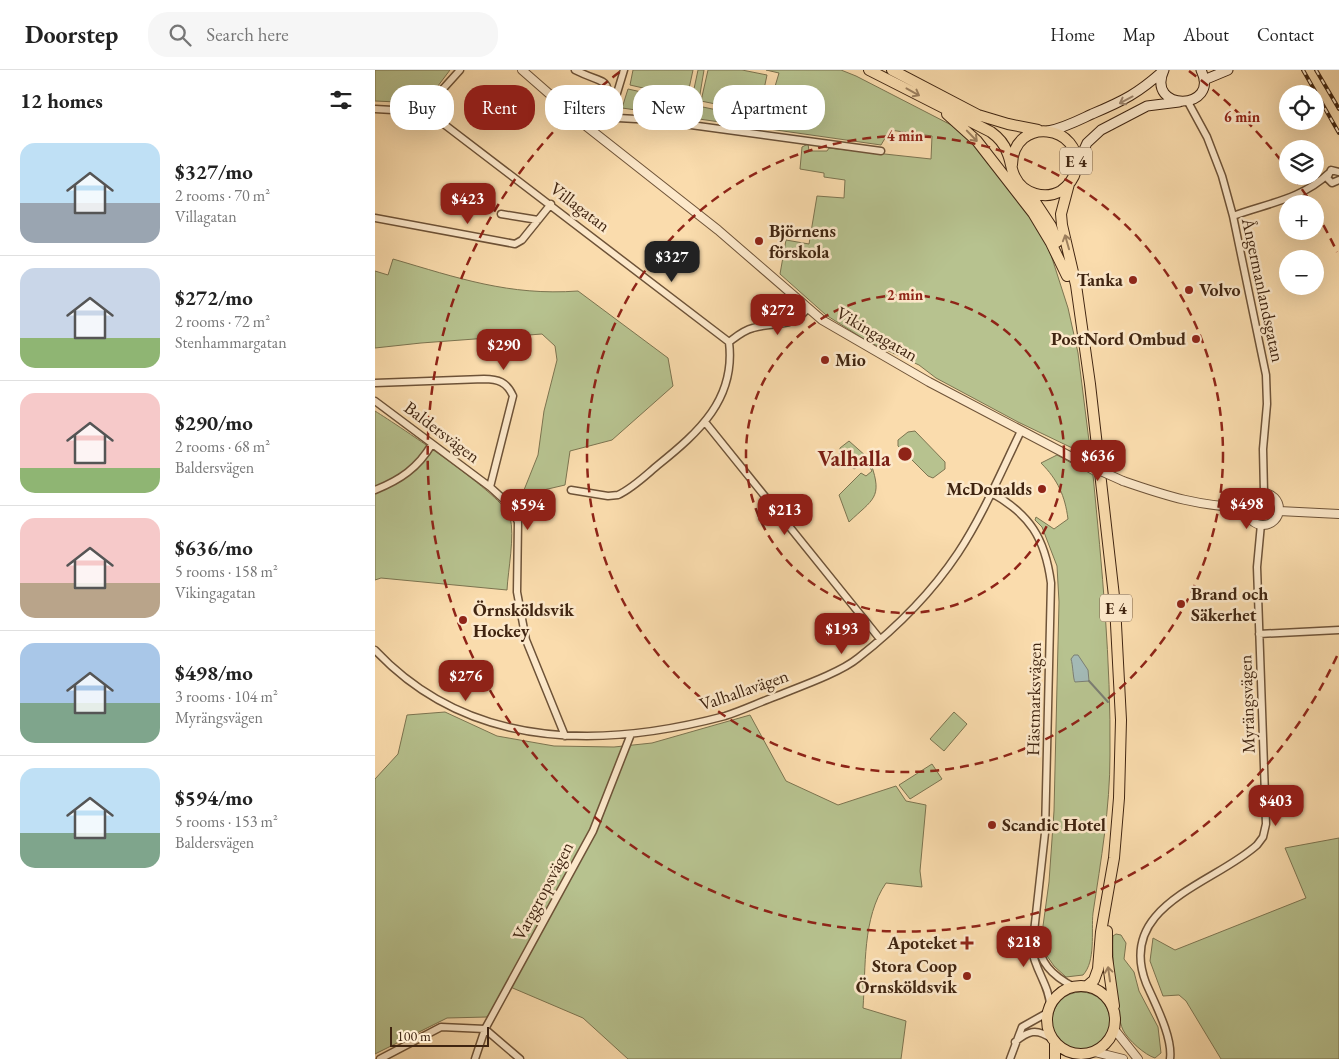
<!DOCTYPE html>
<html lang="en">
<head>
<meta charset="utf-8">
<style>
	:root { --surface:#fff; --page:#f6f6f6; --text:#222; --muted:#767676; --line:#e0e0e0; --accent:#8f2418 }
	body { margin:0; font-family:"EB Garamond",serif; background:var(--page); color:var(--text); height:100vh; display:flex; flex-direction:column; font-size:19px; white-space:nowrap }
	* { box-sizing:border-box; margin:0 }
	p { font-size:16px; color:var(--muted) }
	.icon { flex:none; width:28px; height:28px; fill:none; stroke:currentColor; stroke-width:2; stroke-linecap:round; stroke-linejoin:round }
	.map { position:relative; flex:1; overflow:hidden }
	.sheet { display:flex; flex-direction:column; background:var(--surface); width:375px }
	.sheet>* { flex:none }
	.banner { position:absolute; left:15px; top:15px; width:475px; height:45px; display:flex; gap:10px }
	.controls { position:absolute; left:904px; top:15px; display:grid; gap:10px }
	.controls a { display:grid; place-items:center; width:45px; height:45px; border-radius:50%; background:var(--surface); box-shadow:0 5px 20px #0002; font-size:25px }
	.scale { position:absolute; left:15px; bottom:12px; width:99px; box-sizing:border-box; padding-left:5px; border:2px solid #402511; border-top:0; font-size:14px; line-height:18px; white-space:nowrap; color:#402511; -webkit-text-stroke:4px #fce8ca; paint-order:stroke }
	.price { position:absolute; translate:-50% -42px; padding:0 11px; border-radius:10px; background:var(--accent); color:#fff; font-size:16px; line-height:32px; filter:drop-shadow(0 1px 2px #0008) }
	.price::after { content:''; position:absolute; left:50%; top:30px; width:15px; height:11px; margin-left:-8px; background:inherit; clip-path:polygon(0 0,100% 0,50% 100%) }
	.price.current { background:#222; color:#fff }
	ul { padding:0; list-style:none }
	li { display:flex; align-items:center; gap:15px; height:125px; padding:0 20px }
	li+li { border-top:1px solid var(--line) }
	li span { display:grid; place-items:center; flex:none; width:140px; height:100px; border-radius:15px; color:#555 }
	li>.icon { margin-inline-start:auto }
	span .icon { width:60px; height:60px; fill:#fffc; stroke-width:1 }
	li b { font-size:21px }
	h2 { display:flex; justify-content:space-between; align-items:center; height:60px; padding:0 20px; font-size:21px }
	.chip { padding:0 18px; border-radius:20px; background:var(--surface); box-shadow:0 5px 20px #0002; font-size:18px; line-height:45px }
	.chip.current { background:var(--accent); color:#fff }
	header { display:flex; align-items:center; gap:30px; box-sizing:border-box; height:70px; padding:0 25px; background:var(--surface); border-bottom:1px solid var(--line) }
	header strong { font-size:24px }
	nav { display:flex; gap:28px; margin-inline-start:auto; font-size:18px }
	.search { width:350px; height:45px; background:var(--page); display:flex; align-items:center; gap:12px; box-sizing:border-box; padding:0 18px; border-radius:20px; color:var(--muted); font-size:19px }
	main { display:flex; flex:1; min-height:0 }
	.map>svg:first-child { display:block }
	.green { fill:#b7c28f; stroke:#7c7450 }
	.water { fill:#a3b9b5; stroke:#7b7e73 }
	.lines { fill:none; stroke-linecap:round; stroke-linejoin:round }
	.stream { stroke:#7b7e73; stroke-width:2 }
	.minor-casing { stroke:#6e5338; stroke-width:9 }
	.tertiary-casing { stroke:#6e5338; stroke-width:10 }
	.secondary-casing { stroke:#402511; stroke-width:11 }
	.trunk-casing { stroke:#402511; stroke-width:12 }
	.minor { stroke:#fce8ca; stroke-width:6 }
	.tertiary { stroke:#fce8ca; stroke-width:8 }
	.secondary { stroke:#fce8ca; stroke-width:9 }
	.trunk { stroke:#fadcad; stroke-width:10 }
	.rail-casing { stroke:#402511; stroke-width:4 }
	.rail { stroke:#fce8ca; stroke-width:2; stroke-dasharray:5.5; stroke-linecap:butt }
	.tertiary-bridge-casing { stroke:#6e5338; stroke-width:10; stroke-linecap:butt }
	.tertiary-bridge { stroke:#fce8ca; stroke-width:8 }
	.oneway { stroke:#9d805f }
	.oneway2 { stroke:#9e866e }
	.ring { fill:none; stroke:#8f2418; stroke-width:2.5; stroke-dasharray:9 6 }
	.poi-dot { fill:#8f2418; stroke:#fce8ca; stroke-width:2 }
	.labels { text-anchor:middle; stroke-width:5; stroke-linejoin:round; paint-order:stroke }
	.shield { fill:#fce8ca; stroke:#786048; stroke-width:1 }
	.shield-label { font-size:16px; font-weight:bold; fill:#402511 }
	.street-label { font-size:18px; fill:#402511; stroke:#fce8ca }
	.poi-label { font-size:18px; font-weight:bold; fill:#402511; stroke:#fce8ca; text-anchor:start }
	.district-label { font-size:22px; font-weight:bold; fill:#7a1f14; stroke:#fce8ca }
	.centre { fill:#8f2418; stroke:#fce8ca; stroke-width:2.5 }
	.ring-label { font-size:15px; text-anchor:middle; font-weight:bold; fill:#8f2418; stroke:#fce8ca; stroke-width:5; stroke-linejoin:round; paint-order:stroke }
</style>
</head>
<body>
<header>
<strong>Doorstep</strong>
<div class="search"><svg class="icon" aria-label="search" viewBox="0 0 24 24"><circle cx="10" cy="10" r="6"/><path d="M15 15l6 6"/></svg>Search here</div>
<nav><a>Home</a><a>Map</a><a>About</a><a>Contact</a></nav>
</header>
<main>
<section class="sheet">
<h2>12 homes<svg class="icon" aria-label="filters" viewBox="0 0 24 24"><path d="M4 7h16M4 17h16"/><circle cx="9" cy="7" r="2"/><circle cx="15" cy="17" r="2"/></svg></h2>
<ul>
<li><span style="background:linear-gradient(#bfe0f5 60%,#9aa5b1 0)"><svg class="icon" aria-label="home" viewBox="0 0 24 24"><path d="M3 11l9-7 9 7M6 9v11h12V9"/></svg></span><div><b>$327/mo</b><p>2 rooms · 70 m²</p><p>Villagatan</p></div></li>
<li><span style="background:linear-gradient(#c9d6e8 70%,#8fb573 0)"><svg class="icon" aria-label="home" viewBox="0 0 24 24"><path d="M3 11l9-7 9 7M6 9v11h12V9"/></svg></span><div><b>$272/mo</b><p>2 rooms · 72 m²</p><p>Stenhammargatan</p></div></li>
<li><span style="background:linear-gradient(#f6c9c9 75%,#8fb573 0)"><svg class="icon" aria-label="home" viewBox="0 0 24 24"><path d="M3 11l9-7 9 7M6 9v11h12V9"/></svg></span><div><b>$290/mo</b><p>2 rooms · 68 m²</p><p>Baldersvägen</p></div></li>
<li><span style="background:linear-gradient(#f6c9c9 65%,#b9a48a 0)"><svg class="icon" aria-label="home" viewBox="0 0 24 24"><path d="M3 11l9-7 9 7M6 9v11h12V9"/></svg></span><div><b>$636/mo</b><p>5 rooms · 158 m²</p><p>Vikingagatan</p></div></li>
<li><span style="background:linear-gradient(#a9c7e8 60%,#7fa58c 0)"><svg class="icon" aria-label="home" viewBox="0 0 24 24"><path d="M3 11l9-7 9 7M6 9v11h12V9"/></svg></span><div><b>$498/mo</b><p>3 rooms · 104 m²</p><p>Myrängsvägen</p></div></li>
<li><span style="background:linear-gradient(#bfe0f5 65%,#7fa58c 0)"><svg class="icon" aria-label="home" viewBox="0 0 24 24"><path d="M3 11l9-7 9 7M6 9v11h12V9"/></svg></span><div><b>$594/mo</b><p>5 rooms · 153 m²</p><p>Baldersvägen</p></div></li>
</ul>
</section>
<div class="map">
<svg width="964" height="989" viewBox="0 0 964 989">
	<rect width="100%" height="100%" fill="#fadcad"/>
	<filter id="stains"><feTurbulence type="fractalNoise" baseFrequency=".004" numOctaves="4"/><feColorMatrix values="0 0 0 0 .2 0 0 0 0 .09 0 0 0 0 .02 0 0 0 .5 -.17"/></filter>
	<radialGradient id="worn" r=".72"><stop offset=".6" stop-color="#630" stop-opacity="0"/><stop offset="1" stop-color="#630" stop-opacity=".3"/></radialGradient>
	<path class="green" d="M0 0H75L53 29 45 33 0 31Z
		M258 0H318L312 28 255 15Z
		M323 0H329L323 36 390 50 404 3 391 0H466L481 6 584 59 617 87 658 144 676 185 693 238 703 283 716 387 643 352 561 308 544 295 492 271 451 245 405 204 411 170 434 174 442 126 469 128 470 110 449 107V103L425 99 427 77 433 74 434 81H452L454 78 556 89 557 66 515 60 506 75 247 38 253 19 316 33Z
		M333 0H367L392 5 384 43 326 31Z
		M18 189C83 208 134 226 203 221L293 288 298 316 237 370 195 381 190 415 147 425 163 385 169 341 182 290 180 276 167 264 46 273 0 278V201L13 205Z
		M0 341C24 356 130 426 135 447 140 466 133 500 132 520L6 508 0 510Z
		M540 361 570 392V399L558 408 553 406 523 376V370L533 362Z
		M474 371 492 387V390L479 399 465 387V378Z
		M682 385 718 405C727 498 736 591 735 685 735 738 726 790 718 843 716 862 721 891 708 905L691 907 679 896 670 883 668 856 674 812 679 741 684 532 682 496 667 457 660 450 661 447 679 459 693 449C690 426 683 410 666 393Z
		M496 394C508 428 498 429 474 452L464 425 486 403 491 406 497 401 494 396Z
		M70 642 122 666 179 676 239 677 277 673 375 645 411 711 463 735 521 716 531 731 551 735 545 801 547 817 511 813C487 848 491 897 488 938L531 951 526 989H253L208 948 133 916 112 947 72 948 0 984V709L23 684 32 645Z
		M579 642 592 654 569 681 555 669Z
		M557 694 567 709 535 729 524 715Z
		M964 768V989H846L811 931 804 925 788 926 775 891 778 868 800 880 931 828 910 778Z
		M741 864 746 865 751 873 749 889 759 902 764 921 783 957 786 983 780 988C770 985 753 970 748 960 740 943 737 885 738 866Z
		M677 951a29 29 0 1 1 58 0a29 29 0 1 1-58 0Z"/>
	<path class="water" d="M699 585H703L713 600 714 611 700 612C698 609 698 595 696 589Z"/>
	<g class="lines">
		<path class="stream" d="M714 611 733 632"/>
		<defs>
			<path id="minor" d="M200 0C236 18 232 2 235 47
				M813 32 832 67 847 106 858 146 891 305 892 334 888 379 889 423
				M0 39 53 42 354 272C361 329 324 362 283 395 271 405 258 418 243 425L233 426 196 420
				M53 42 67 20 85 0
				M236 43 249 0
				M211 56 225 47 279 50 506 81
				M964 102 956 100 952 108 957 113 964 110
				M126 144 163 150
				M858 146C890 134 927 129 953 104
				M0 148 140 174 147 170 176 134
				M354 272C362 266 369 260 378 258 402 251 415 260 433 238
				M0 313 109 309C123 309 132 312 138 326L115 417
				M0 331 115 417 136 436 143 452 142 522 151 570 190 666
				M330 352 505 569
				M0 420C25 410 43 398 57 374
				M615 422C655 444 670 468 676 513L670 763 657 880C660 900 675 917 675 936
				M884 564 964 560
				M0 580C94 680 226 679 350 646 366 641 383 633 399 627 421 618 465 603 483 588 520 559 557 522 583 483 608 445 626 402 646 361
				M661 867C665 893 676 905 699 917
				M110 959 145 989
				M640 972C653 961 661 958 676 968
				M5 989 66 957 110 959
				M100 989 110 959 218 761 256 664
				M635 989 647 957 672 943
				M795 989C798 967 780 934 771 913 741 835 839 814 882 775L888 767 891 754 882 497 886 454"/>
			<path id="tertiary" d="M147 0 211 56 343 160 447 250 554 312 708 393
				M748 411C794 427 824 436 873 438
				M872 439a16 16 0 1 1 32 0a16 16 0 1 1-32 0Z
				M904 441 964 444
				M739 959 763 989
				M720 982 748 989"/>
			<path id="secondary" d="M789 0C770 42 846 41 826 0
				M829 10 853 0
				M673 61C689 58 702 51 717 44 748 31 764 23 789 0
				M701 97 712 73 726 60 772 36 804 32"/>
			<path id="trunk" d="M494 0 616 62C623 67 629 73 632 82 636 90 636 100 640 107 648 124 670 130 686 121 693 116 699 108 701 100 709 54 638 45 637 95
				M517 0 603 45 633 54 663 60
				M572 44 602 71 658 143 676 173 692 206
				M694 114 686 144 687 155 701 215 715 314 740 535 746 650 744 728 739 788 726 862 723 899 719 910 712 916
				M653 121 676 156 682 172
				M732 861V887L739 936
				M672 950a34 34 0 1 1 68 0a34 34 0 1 1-68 0Z
				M680 973V989"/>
		</defs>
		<use href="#minor" class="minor-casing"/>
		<use href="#tertiary" class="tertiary-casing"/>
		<use href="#secondary" class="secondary-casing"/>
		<use href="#trunk" class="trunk-casing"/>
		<use href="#minor" class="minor"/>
		<use href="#tertiary" class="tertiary"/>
		<use href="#secondary" class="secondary"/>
		<use href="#trunk" class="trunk"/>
		<defs>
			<path id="rail" d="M928 0 964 63
				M941 0 964 39"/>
		</defs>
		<use href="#rail" class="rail-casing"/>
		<use href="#rail" class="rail"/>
		<defs>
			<path id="tertiary-bridge" d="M708 393 748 411"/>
		</defs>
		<use href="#tertiary-bridge" class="tertiary-bridge-casing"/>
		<use href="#tertiary-bridge" class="tertiary-bridge"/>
	</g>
	<defs><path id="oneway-shaft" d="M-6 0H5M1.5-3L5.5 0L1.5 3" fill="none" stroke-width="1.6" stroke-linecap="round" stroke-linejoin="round" transform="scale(1.25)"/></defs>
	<g class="oneway">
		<use href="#oneway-shaft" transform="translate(538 22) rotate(29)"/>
		<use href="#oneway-shaft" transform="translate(597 66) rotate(46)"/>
		<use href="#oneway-shaft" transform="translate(692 172) rotate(-106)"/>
		<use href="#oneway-shaft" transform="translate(734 904) rotate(-98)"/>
	</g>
	<use class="oneway2" href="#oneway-shaft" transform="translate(751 30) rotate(152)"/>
	<g class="ring">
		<circle cx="530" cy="384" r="159"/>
		<circle cx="530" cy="384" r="318"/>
		<path d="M962 586A477 477 0 1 1 246 1M814 1A477 477 0 0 1 911 97M918 107A477 477 0 0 1 935 131M941 142A477 477 0 0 1 962 182"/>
	</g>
	<g class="poi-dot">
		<circle cx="384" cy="171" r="5"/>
		<circle cx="758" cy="210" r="5"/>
		<circle cx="814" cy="220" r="5"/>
		<circle cx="821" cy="269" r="5"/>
		<circle cx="450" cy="290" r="5"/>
		<circle cx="667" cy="419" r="5"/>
		<circle cx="806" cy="534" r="5"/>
		<circle cx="88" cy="550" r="5"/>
		<circle cx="617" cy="755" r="5"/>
		<path d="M589.5 865.5h5v5h5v5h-5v5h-5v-5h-5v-5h5z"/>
		<circle cx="592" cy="906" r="5"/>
	</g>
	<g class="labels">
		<g class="shield">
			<rect x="685" y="77.5" width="32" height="27" rx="4"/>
			<rect x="725" y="524.5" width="32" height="27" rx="4"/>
		</g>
		<g class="shield-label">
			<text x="701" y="97">E 4</text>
			<text x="741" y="544">E 4</text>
		</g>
		<g class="street-label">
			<text transform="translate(205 137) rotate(37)" y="6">Villagatan</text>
			<text transform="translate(888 220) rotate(78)" y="6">Ångermanlandsgatan</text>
			<text transform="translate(502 264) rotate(30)" y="6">Vikingagatan</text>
			<text transform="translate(67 362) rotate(37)" y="6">Baldersvägen</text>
			<text transform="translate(369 620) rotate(-19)" y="6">Valhallavägen</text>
			<text transform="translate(659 629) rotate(-89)" y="6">Hästmarksvägen</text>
			<text transform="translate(872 634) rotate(-92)" y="6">Myrängsvägen</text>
			<text transform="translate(168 821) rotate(-62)" y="6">Varggropsvägen</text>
		</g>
		<g class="poi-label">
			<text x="394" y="167">Björnens<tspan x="394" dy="21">förskola</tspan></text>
			<text x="748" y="216" text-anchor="end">Tanka</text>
			<text x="824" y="226">Volvo</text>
			<text x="811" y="275" text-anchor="end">PostNord Ombud</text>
			<text x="460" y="296">Mio</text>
			<text x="657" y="425" text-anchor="end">McDonalds</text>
			<text x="816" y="530">Brand och<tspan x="816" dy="21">Säkerhet</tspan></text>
			<text x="98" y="546">Örnsköldsvik<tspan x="98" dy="21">Hockey</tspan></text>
			<text x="627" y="761">Scandic Hotel</text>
			<text x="582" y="879" text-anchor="end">Apoteket</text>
			<text x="582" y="902" text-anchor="end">Stora Coop<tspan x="582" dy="21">Örnsköldsvik</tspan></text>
		</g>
		<g class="district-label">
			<text x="479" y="396">Valhalla</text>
		</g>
	</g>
	<circle cx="530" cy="384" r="8" class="centre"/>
	<g class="ring-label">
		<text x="867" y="52">6 min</text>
		<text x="530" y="71">4 min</text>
		<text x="530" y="230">2 min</text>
	</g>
	<rect width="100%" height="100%" filter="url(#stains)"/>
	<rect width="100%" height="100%" fill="url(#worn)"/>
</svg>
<div class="controls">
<a><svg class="icon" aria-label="locate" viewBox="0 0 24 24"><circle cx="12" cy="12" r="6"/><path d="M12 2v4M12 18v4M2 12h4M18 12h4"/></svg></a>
<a><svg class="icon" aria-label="layers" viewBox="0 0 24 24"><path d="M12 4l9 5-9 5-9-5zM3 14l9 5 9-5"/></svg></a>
<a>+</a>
<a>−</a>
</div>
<div class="scale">100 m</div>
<b class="price" style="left:93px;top:155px">$423</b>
<b class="price current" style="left:297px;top:213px">$327</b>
<b class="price" style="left:403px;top:266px">$272</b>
<b class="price" style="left:129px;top:301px">$290</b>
<b class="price" style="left:723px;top:412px">$636</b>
<b class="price" style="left:872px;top:460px">$498</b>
<b class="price" style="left:153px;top:461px">$594</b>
<b class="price" style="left:410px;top:466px">$213</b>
<b class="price" style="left:467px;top:585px">$193</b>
<b class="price" style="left:91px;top:632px">$276</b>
<b class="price" style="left:901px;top:757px">$403</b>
<b class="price" style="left:649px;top:898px">$218</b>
<div class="banner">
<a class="chip">Buy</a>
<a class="chip current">Rent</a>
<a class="chip">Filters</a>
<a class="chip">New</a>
<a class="chip">Apartment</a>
</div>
</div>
</main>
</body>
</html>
